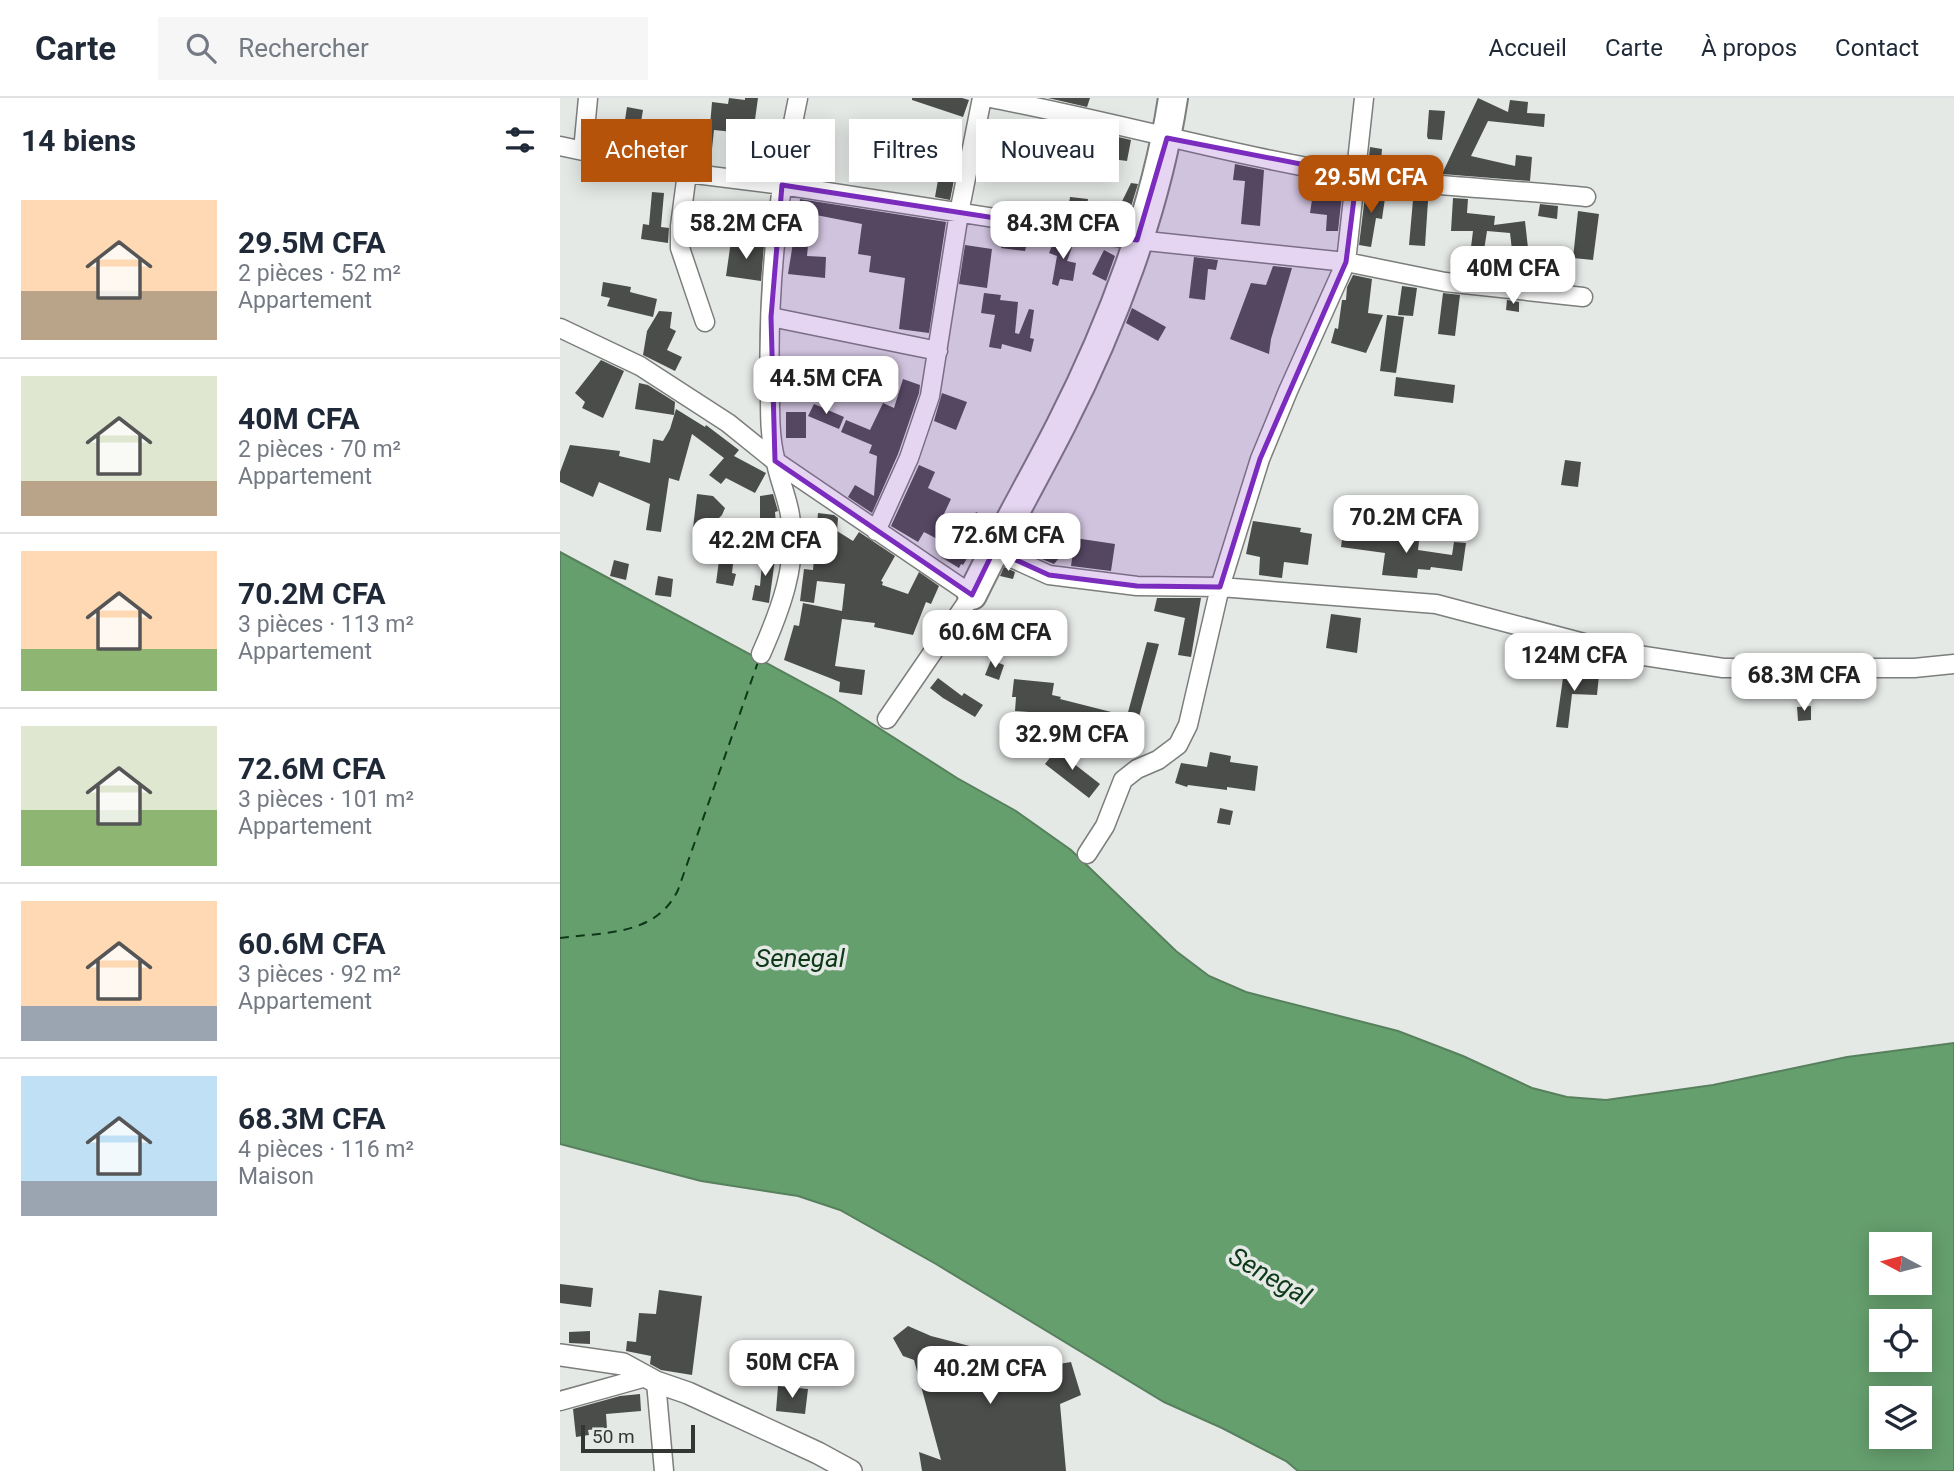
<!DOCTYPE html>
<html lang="fr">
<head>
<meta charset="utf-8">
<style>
	:root { --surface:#fff; --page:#f6f6f7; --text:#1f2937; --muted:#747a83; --line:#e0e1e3; --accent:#b45309 }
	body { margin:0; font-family:Roboto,sans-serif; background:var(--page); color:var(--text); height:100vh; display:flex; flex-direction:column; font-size:26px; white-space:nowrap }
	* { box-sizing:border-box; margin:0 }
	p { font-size:23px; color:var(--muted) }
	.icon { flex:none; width:38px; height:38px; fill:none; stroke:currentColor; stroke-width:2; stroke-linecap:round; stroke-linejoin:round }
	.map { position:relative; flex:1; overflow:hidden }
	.details { display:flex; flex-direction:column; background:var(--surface); width:560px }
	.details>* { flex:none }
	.guide { position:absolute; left:21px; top:21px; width:665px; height:63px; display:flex; gap:14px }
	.needle { width:46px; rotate:277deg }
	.buttons { position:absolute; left:1309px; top:1134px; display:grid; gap:14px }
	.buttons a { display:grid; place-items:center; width:63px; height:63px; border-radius:0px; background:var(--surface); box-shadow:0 4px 18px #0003; font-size:35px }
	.scale { position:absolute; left:21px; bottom:18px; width:114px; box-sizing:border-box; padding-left:7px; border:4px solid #343634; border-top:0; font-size:19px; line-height:24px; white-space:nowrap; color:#343634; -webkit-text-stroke:5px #e5e9e6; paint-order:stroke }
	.price { position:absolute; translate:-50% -60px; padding:0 16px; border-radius:14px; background:#fff; color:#222; font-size:23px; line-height:46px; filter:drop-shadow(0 2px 4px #0008) }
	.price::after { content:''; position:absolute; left:50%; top:42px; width:21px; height:16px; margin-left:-10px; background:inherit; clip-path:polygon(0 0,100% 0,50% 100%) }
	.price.current { background:var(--accent); color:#fff }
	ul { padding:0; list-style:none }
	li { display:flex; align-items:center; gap:21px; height:175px; padding:0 21px }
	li+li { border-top:2px solid var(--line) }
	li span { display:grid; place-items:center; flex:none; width:196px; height:140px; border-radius:0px; color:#555 }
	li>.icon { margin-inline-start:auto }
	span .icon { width:84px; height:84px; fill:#fffc; stroke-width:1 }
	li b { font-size:30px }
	h2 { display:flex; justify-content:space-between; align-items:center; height:84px; padding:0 21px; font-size:30px }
	.pill { padding:0 24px; border-radius:0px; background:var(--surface); box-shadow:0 4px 18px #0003; font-size:24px; line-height:63px }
	.pill.current { background:var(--accent); color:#fff }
	header { display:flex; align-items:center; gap:42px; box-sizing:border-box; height:98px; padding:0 35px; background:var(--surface); border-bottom:2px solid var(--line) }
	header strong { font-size:33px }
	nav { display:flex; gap:38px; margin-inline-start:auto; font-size:24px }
	.search { width:490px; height:63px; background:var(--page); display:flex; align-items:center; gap:18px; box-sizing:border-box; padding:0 24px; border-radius:0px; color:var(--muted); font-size:26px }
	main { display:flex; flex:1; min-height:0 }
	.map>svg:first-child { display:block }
	.water { fill:#669f6e; stroke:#57805d; stroke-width:2; fill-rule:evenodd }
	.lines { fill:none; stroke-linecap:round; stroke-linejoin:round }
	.ferry { stroke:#0e3918; stroke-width:2; stroke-dasharray:9 7; stroke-linecap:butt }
	.building { fill:#4b4d4b }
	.minor-casing { stroke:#7b7e7b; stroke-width:21 }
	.tertiary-casing { stroke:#7b7e7b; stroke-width:24 }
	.primary-casing { stroke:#7b7e7b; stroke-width:32 }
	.minor { stroke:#fff; stroke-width:18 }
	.tertiary { stroke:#fff; stroke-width:21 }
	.primary { stroke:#fff; stroke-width:28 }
	.marked { fill:#7b2cbf; fill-opacity:0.2; stroke:#7b2cbf; stroke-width:5; stroke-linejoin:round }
	.labels { text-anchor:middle; stroke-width:7; stroke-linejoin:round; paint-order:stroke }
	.water-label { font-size:26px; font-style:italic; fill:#0e3918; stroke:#e5e9e6 }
</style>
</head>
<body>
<header>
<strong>Carte</strong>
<div class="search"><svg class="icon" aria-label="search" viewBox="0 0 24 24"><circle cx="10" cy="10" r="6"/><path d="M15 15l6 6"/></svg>Rechercher</div>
<nav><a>Accueil</a><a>Carte</a><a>À propos</a><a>Contact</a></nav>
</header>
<main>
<section class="details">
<h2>14 biens<svg class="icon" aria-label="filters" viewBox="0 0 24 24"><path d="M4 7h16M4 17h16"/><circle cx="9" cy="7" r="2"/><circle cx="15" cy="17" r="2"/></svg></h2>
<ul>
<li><span style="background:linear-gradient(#ffd9b3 65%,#b9a48a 0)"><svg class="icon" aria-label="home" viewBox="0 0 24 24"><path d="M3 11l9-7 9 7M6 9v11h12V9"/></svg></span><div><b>29.5M CFA</b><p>2 pièces · 52 m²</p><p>Appartement</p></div></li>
<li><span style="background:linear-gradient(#dfe7d0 75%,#b9a48a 0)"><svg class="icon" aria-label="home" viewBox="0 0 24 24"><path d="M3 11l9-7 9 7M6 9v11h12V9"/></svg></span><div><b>40M CFA</b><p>2 pièces · 70 m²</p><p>Appartement</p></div></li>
<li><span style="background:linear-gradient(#ffd9b3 70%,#8fb573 0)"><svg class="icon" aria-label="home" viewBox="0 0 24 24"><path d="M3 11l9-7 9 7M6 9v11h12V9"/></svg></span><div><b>70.2M CFA</b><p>3 pièces · 113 m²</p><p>Appartement</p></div></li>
<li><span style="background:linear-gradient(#dfe7d0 60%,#8fb573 0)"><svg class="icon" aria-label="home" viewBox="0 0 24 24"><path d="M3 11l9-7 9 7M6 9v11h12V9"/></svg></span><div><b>72.6M CFA</b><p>3 pièces · 101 m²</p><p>Appartement</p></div></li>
<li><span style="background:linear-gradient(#ffd9b3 75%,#9aa5b1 0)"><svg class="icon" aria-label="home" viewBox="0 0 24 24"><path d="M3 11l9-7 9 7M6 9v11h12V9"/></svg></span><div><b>60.6M CFA</b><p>3 pièces · 92 m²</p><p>Appartement</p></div></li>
<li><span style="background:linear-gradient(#bfe0f5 75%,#9aa5b1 0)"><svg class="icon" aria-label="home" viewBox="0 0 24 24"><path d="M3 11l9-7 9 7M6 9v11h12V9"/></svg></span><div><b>68.3M CFA</b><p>4 pièces · 116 m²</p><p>Maison</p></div></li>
</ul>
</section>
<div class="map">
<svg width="1394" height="1373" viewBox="0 0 1394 1373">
	<rect width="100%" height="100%" fill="#e5e9e6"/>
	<path class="water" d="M0 454 275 602 397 680 456 713 511 752 616 853 649 878 686 894 838 933 903 958 972 990 1007 999 1046 1002 1153 987 1287 959 1394 945V1373H738L726 1363 662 1330 604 1304 376 1166 280 1112 238 1098 141 1083 0 1046ZM1321 1146H1360V1185H1321ZM1321 1223H1360V1262H1321ZM1321 1300H1360V1339H1321Z"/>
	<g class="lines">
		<path class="ferry" d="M0 840C44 834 96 838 118 792L198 564"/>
	</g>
	<path class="building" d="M169 0 185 2V0H198L193 36 154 32 152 51 119 47 120 41H117L119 26 150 28 152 4 168 6Z
		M352 0H402L409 2 403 19 352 2Z
		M488 0H530L527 9Z
		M918 0 948 14 950 2 968 4 967 15 985 16 984 29 928 23 911 58 955 68 956 57 972 59 970 83 882 76Z
		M67 9 83 12 81 24 65 22Z
		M869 12 885 13 882 42 868 41 867 38Z
		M541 35 571 42 567 63 537 59Z
		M248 44 267 47 261 82 235 77 239 56 246 57Z
		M199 47 217 49 213 74 196 72Z
		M810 49 822 51 821 63 863 68 862 74 808 68Z
		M381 65 397 67 390 102 375 99Z
		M675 66 704 72 700 128 681 126 685 83 673 82Z
		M868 66 880 68 879 76 867 74Z
		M755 82 783 87 778 133H766L767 117 750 115Z
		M571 85 578 86 565 128 554 127 551 126Z
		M806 90 826 93 822 121 816 120 811 149 799 147Z
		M92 94 104 95 101 129 109 130 108 145 81 141 83 126 89 127Z
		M510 99 528 101 525 122 507 119Z
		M893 100 908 101 907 115 935 118 934 127 965 123 968 150 952 152 950 135 927 133 923 159 910 157 913 133H891Z
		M240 101 386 124 369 235 339 231 345 180 309 174 311 158 298 156 302 126 251 116 247 158 266 159 265 180 228 176Z
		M853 102 868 103 865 148 849 147Z
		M980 106 998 108 997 121 978 118Z
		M1018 113 1039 116 1033 162 1013 160Z
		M443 133 469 137 465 153 441 150Z
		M495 141 514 144 507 163 516 165 513 183 500 181 498 188 492 186 497 158 489 155Z
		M171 143 204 147 201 183 166 178Z
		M405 147 432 151 427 190 399 186Z
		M544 152 555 158 546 183 532 176Z
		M634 159 658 162 656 172 648 171 645 202 629 200Z
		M977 166H991L992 184 977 183Z
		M713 168 732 170 711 241 709 256 670 241 691 185 706 187Z
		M921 168 940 170 939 178 920 176Z
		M793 177 812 181 808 215 823 217 806 255 771 245 775 230 778 231 782 202H786L787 189Z
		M43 184 71 189 70 194 97 201 93 219 47 208 50 200 41 198Z
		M842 188 857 190 853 218 838 217Z
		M424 195 441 197 440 202 458 204 455 235 459 236 469 211 474 212 470 240 474 241 471 254 442 246 441 251 429 249 435 217 421 215Z
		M883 195 900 197 895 238 878 236Z
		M947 202 959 204V214L946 212Z
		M572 210 606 229 598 243 566 225Z
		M99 213 112 214 110 230 116 233 107 252 122 259 115 273 83 257 87 233Z
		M827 217 844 219 836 275 820 273Z
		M41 262 64 273 43 320 22 310 25 304 15 295Z
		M836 279 895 287 893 305 834 298Z
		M343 281 360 287 359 295 338 356 312 415 288 399 295 387 314 398 317 358 309 355 312 347 281 334 286 322 310 332 323 305 334 310Z
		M79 285 88 287 115 304 114 317 75 311Z
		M382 295 407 304 396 332 374 323Z
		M254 306 284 319 279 331 248 318Z
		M116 311 145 329 146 327 179 352 174 358 206 375 195 395 166 380 161 386 149 377 164 360 132 336 119 383 109 380 101 434 86 432 90 406 39 384 33 399 0 384V374L10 347 60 353 59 358 90 365 93 341 103 343 110 331Z
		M226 314H246V340H226Z
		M1005 362 1021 364 1018 389 1001 387Z
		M359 367 375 374 368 390 391 401 383 418 407 430 416 414 430 422 403 467 401 466 399 470 381 459 383 456 380 454 385 445 364 434 358 444 331 428Z
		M137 396 153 398 165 410 162 417 151 428 150 434 133 430Z
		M213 396 218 413 215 414 218 449 202 446 207 423 200 422V398Z
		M258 415 274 417 278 420 277 433 293 443 299 434 335 458 321 483 323 484 322 487 348 496 359 474 379 488 371 506 366 504 353 537 314 529 315 525 282 521 275 568 305 572 302 597 279 594 280 584 224 562 234 527 239 528 243 505 282 513 285 486 257 483 254 505 240 503 244 471 253 472Z
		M693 423 741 430 740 434 752 436 748 467 724 464 722 480 699 477 700 459 686 456Z
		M783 435 859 443 858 452 892 457 894 444 906 445 902 473 871 469 870 472 858 471 857 480 822 477 825 455 781 449Z
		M515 440 555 446 551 473 511 468Z
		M496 445 505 453 494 466 482 461Z
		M203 454H216L209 505 192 502 195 487 200 488Z
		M160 455 174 457 172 475 176 476 173 488 156 485Z
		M54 462 69 466 66 482 50 478Z
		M444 469 455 474 453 481 440 478Z
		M98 478 113 481 111 499 95 497Z
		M597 500H641L631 559 618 557 625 520 594 513Z
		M464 513 482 516 479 533 461 529Z
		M771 516 801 520 797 555 766 550Z
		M587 544 599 546 574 637 556 632 554 641 508 630 486 628V623L481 622 482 615 455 613 456 599H452L454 581 494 585 492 597 501 599 500 601 567 618Z
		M431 562 444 567 439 582 425 577Z
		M1004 573 1039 577 1037 597 1012 596 1008 630 996 629Z
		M378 580 402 598 404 595 423 607 415 619 383 600 370 590Z
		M1251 608V622L1238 623 1237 609Z
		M507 638 504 658 540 686 529 700 485 666Z
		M650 654 671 658 670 664 698 668 695 693 667 689V692L628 687 627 689 615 685 621 665 647 669Z
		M660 710 673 713 670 727 657 725Z
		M0 1186 33 1190 31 1209 0 1205Z
		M99 1192 142 1198 132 1277 101 1272 90 1266 91 1258 66 1253 67 1243 76 1244 79 1215 96 1216Z
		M348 1228 371 1238 487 1268 511 1264 521 1297 500 1306 506 1373H362L359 1354 381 1362 354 1262 343 1258 333 1240Z
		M30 1233V1246L9 1245V1234Z
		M218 1288 248 1291 245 1316 216 1313Z
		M80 1296 81 1313 46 1316 47 1330 28 1332 29 1337 16 1339 13 1311 60 1298Z"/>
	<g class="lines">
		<defs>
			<path id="minor" d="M430 0C554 23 675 59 799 78 874 89 950 91 1026 99
				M0 48 127 75 222 87 577 142 786 164 885 184 1023 199
				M23 53 28 0
				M127 75 120 128V150L145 224
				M211 219 378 253
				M0 230 80 268 168 325 215 363 412 497 327 621
				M316 433 349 360 370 298 399 115 422 0
				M434 452 489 477 577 488 660 489 876 506 1058 554 1163 570H1354L1394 566
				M201 556C220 513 239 464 230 417 227 398 218 379 215 360 210 339 210 318 210 297 207 198 217 96 238 0
				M527 756 545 728 563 682 577 671 598 662 618 647 628 627 660 489 700 361 728 293 786 164 804 0
				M96 1284 104 1373
				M0 1303 86 1279"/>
			<path id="tertiary" d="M0 1257 63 1266 96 1284 128 1295 258 1355 291 1373"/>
			<path id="primary" d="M412 497C440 439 472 384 501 327 552 227 596 111 613 0"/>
		</defs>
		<use href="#minor" class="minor-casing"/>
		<use href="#tertiary" class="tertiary-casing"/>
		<use href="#primary" class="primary-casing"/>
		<use href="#minor" class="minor"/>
		<use href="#tertiary" class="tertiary"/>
		<use href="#primary" class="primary"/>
	</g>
	<path class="marked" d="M607 40 797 77 786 164 700 361 660 489 577 488 489 477 434 452 412 497 215 363 211 219 222 87 577 142Z"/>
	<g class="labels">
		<g class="water-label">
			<text x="240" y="869">Senegal</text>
			<text transform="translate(710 1178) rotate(30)" y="9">Senegal</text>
		</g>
	</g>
</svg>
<div class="buttons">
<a><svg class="needle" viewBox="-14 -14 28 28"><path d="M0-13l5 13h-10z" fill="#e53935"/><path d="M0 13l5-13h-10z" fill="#747a83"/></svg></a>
<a><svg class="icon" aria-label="locate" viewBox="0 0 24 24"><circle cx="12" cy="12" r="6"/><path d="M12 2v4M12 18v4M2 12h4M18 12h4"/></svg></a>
<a><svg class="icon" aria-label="layers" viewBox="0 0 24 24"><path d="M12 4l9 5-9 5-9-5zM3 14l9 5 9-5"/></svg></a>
</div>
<div class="scale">50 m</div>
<b class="price current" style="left:811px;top:117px">29.5M CFA</b>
<b class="price" style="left:186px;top:163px">58.2M CFA</b>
<b class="price" style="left:503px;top:163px">84.3M CFA</b>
<b class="price" style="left:953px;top:208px">40M CFA</b>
<b class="price" style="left:266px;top:318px">44.5M CFA</b>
<b class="price" style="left:846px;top:457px">70.2M CFA</b>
<b class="price" style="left:448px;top:475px">72.6M CFA</b>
<b class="price" style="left:205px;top:480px">42.2M CFA</b>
<b class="price" style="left:435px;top:572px">60.6M CFA</b>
<b class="price" style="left:1014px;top:595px">124M CFA</b>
<b class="price" style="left:1244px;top:615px">68.3M CFA</b>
<b class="price" style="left:512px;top:674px">32.9M CFA</b>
<b class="price" style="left:232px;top:1302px">50M CFA</b>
<b class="price" style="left:430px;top:1308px">40.2M CFA</b>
<div class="guide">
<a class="pill current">Acheter</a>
<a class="pill">Louer</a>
<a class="pill">Filtres</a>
<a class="pill">Nouveau</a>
</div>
</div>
</main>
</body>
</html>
